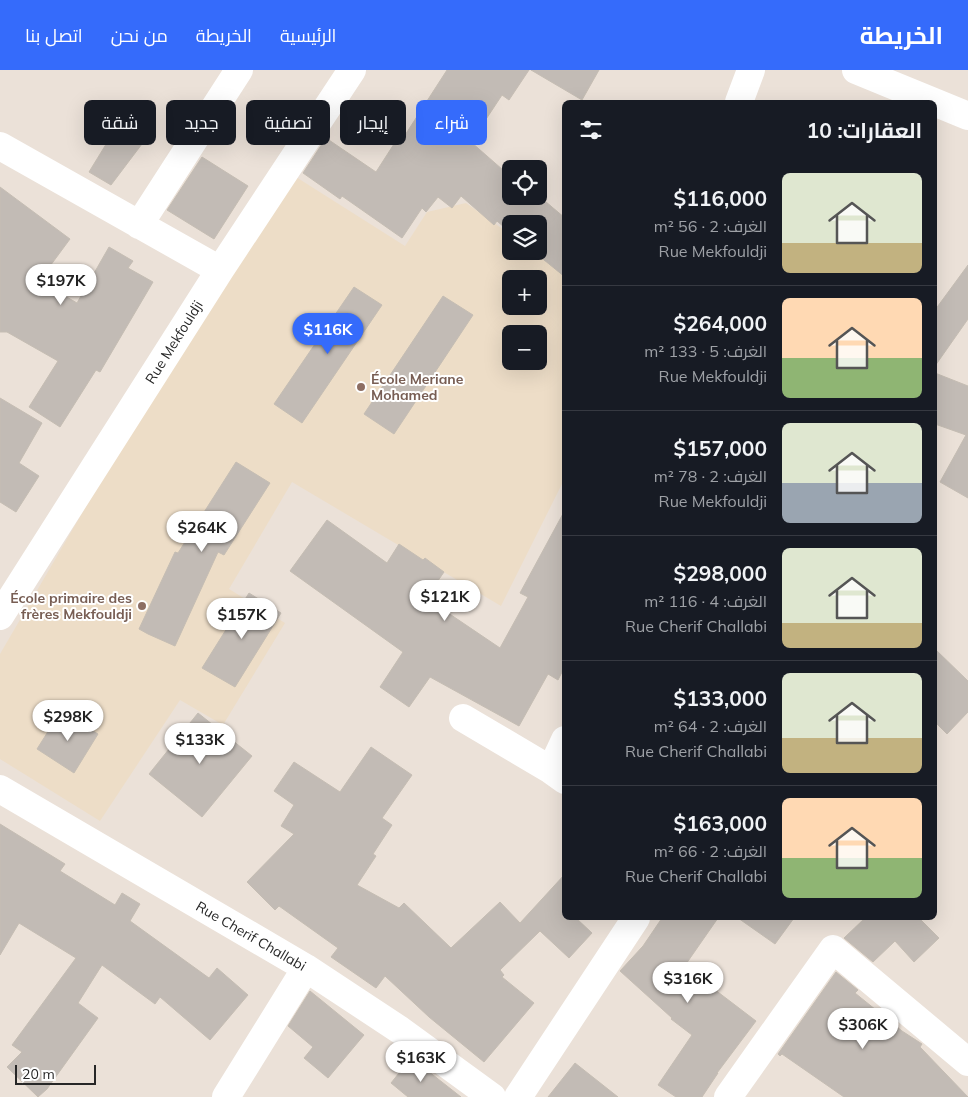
<!DOCTYPE html>
<html lang="ar">
<head>
<meta charset="utf-8">
<style>
	:root { --surface:#171b24; --page:#20242c; --text:#f1f3f6; --muted:#9ea1a6; --line:#363941; --accent:#356bfb }
	body { margin:0; font-family:Mulish,Cairo,sans-serif; background:var(--page); color:var(--text); direction:rtl; height:100vh; display:flex; flex-direction:column; font-size:19px; white-space:nowrap }
	* { box-sizing:border-box; margin:0 }
	p { font-size:16px; color:var(--muted) }
	.icon { flex:none; width:28px; height:28px; fill:none; stroke:currentColor; stroke-width:2; stroke-linecap:round; stroke-linejoin:round }
	.map { position:relative; flex:1; overflow:hidden; direction:ltr }
	.panel { position:absolute; left:562px; top:30px; width:375px; height:820px; display:flex; flex-direction:column; background:var(--surface); border-radius:8px; box-shadow:0 5px 20px #0002; direction:rtl }
	.panel>* { flex:none }
	.banner { position:absolute; left:15px; top:30px; width:472px; height:45px; direction:rtl; display:flex; gap:10px }
	.buttons { position:absolute; left:502px; top:90px; display:grid; gap:10px }
	.buttons a { display:grid; place-items:center; width:45px; height:45px; border-radius:8px; background:var(--surface); box-shadow:0 5px 20px #0002; font-size:25px }
	.scale { position:absolute; left:15px; bottom:12px; width:81px; box-sizing:border-box; padding-left:5px; border:2px solid #272727; border-top:0; font-size:14px; line-height:18px; white-space:nowrap; color:#272727; -webkit-text-stroke:4px #fff; paint-order:stroke }
	.price { position:absolute; translate:-50% -42px; padding:0 11px; border-radius:18px; background:#fff; color:#222; font-size:16px; line-height:32px; filter:drop-shadow(0 1px 2px #0008) }
	.price::after { content:''; position:absolute; left:50%; top:30px; width:15px; height:11px; margin-left:-8px; background:inherit; clip-path:polygon(0 0,100% 0,50% 100%) }
	.price.selected { background:var(--accent); color:#fff }
	ul { padding:0; list-style:none }
	li { display:flex; align-items:center; gap:15px; height:125px; padding:0 15px }
	li+li { border-top:1px solid var(--line) }
	li span { display:grid; place-items:center; flex:none; width:140px; height:100px; border-radius:8px; color:#555 }
	li>.icon { margin-inline-start:auto }
	span .icon { width:60px; height:60px; fill:#fffc; stroke-width:1 }
	li b { font-size:21px }
	h2 { display:flex; justify-content:space-between; align-items:center; height:60px; padding:0 15px; font-size:21px }
	.tag { padding:0 18px; border-radius:8px; background:var(--surface); box-shadow:0 5px 20px #0002; font-size:18px; line-height:45px }
	.tag.selected { background:var(--accent); color:#fff }
	header { display:flex; align-items:center; gap:30px; box-sizing:border-box; height:70px; padding:0 25px; background:var(--accent); color:#fff }
	header strong { font-size:24px }
	nav { display:flex; gap:28px; margin-inline-start:auto; font-size:18px }
	.map>svg:first-child { display:block }
	.education { fill:#edddc7; fill-rule:evenodd }
	.building { fill:#c2bbb5; stroke:#c5bdb3 }
	.lines { fill:none; stroke-linecap:round; stroke-linejoin:round }
	.minor { stroke:#fff; stroke-width:28 }
	.education-dot { fill:#8d6e63; stroke:#fff; stroke-width:2 }
	.labels { text-anchor:middle; stroke-width:4; stroke-linejoin:round; paint-order:stroke }
	.street-label { font-size:14px; fill:#272727; stroke:#fff }
	.education-label { font-size:14px; font-weight:bold; fill:#785e54; stroke:#fff; text-anchor:start }
</style>
</head>
<body>
<header>
<strong>الخريطة</strong>
<nav><a>الرئيسية</a><a>الخريطة</a><a>من نحن</a><a>اتصل بنا</a></nav>
</header>
<div class="map">
<svg width="968" height="1027" viewBox="0 0 968 1027">
	<rect width="100%" height="100%" fill="#ebe1d8"/>
	<path class="education" d="M296 107 405 176 427 142 466 133 511 165V181H535L565 203V408L501 536 292 412 229 519 285 553 223 655 180 630 100 751 0 689V584L141 342ZM511 209H539V236H511ZM511 264H539V291H511Z"/>
	<path class="building" d="M447 0H529L509 30 502 25 471 72 511 107V126H533L539 131V126L565 148V207L533 181H539V154H511V163L497 151 494 155 461 126 452 138 438 127 426 142 422 138 402 168 342 126 340 129 303 103 326 68 376 102 394 74 398 76Z
		M531 0H599L582 30Z
		M124 45 151 62 111 115 89 102Z
		M202 87 248 116 214 169 167 140Z
		M0 117 70 169 39 211 77 233 109 177 133 191 128 198 153 212 100 302 96 300 60 357 29 337 58 291 7 262H0Z
		M968 195V249L935 296V240Z
		M354 217 382 235 302 353 274 334Z
		M443 226 473 245 394 364 364 344Z
		M935 303 968 316V428L940 412 966 365 935 354Z
		M0 328 42 353 19 393 39 406 16 442 0 432Z
		M236 392 270 413 224 485 218 482 175 576 148 564 139 559 175 482 178 483Z
		M565 440V596L558 610 548 604 519 656 430 607 409 637 380 617 403 582 290 501 327 450 387 493 399 474 423 490 425 488 444 502 426 528 500 578 528 527 520 523Z
		M249 523 281 543 235 617 202 598Z
		M935 579 968 611V642L947 664 935 652Z
		M61 641 98 664 74 703 37 679Z
		M198 643 252 686 202 747 149 704Z
		M371 677 412 705 382 748 392 755 373 784 376 786 357 815 399 838 404 833 451 878 500 832 520 853 565 804V848H576L592 863 569 888 540 861 500 900 504 905 502 907 534 933 484 992 429 947 385 906 376 918 331 887 338 878 279 836 275 840 247 812 294 764 281 756 294 735 274 721 294 692 340 722Z
		M0 754 65 794 60 801 115 835 122 823 140 834 130 851 209 908 217 898 248 925 210 970 160 927 155 934 102 895 78 933 98 948 47 1019 38 1027 7 997 22 982 12 975 76 888 19 853 0 885Z
		M662 848H718L686 894 690 898 689 900 756 951 717 1003H718L702 1027H676L658 1015 692 965 671 949 672 948 620 901 643 876Z
		M738 848H794L775 874Z
		M865 848H919L939 868 914 892 895 871 873 892 844 868Z
		M836 902 858 920 855 923 902 961 922 974 920 977 968 1027H844L782 984 780 986 778 984Z
		M310 921 364 965 328 1008 304 988 313 977 288 956Z
		M411 988 414 990 461 1027H408L391 1013Z
		M575 993 618 1027H548Z"/>
	<g class="lines">
		<path class="minor" d="M856 0 968 46
			M739 32 751 0
			M0 76 220 200
			M139 155 239 0
			M0 546 220 200 352 0
			M463 648 551 700 565 710
			M551 700 565 670
			M0 719 306 898 400 960 492 1027
			M226 1027 306 898
			M518 1027 636 848
			M728 1027 833 879 968 992"/>
	</g>
	<g class="education-dot">
		<circle cx="361" cy="317" r="5"/>
		<circle cx="142" cy="536" r="5"/>
	</g>
	<g class="labels">
		<g class="street-label">
			<text transform="translate(174 272) rotate(-58)" y="5">Rue Mekfouldji</text>
			<text transform="translate(251 866) rotate(30)" y="5">Rue Cherif Challabi</text>
		</g>
		<g class="education-label">
			<text x="371" y="314">École Meriane<tspan x="371" dy="16">Mohamed</tspan></text>
			<text x="132" y="533" text-anchor="end">École primaire des<tspan x="132" dy="16">frères Mekfouldji</tspan></text>
		</g>
	</g>
</svg>
<div class="buttons">
<a><svg class="icon" aria-label="locate" viewBox="0 0 24 24"><circle cx="12" cy="12" r="6"/><path d="M12 2v4M12 18v4M2 12h4M18 12h4"/></svg></a>
<a><svg class="icon" aria-label="layers" viewBox="0 0 24 24"><path d="M12 4l9 5-9 5-9-5zM3 14l9 5 9-5"/></svg></a>
<a>+</a>
<a>−</a>
</div>
<div class="scale">20 m</div>
<b class="price" style="left:61px;top:236px">$197K</b>
<b class="price selected" style="left:328px;top:285px">$116K</b>
<b class="price" style="left:202px;top:483px">$264K</b>
<b class="price" style="left:445px;top:552px">$121K</b>
<b class="price" style="left:242px;top:570px">$157K</b>
<b class="price" style="left:68px;top:672px">$298K</b>
<b class="price" style="left:200px;top:695px">$133K</b>
<b class="price" style="left:688px;top:934px">$316K</b>
<b class="price" style="left:863px;top:980px">$306K</b>
<b class="price" style="left:421px;top:1013px">$163K</b>
<div class="banner">
<a class="tag selected">شراء</a>
<a class="tag">إيجار</a>
<a class="tag">تصفية</a>
<a class="tag">جديد</a>
<a class="tag">شقة</a>
</div>
<section class="panel">
<h2>العقارات: 10<svg class="icon" aria-label="filters" viewBox="0 0 24 24"><path d="M4 7h16M4 17h16"/><circle cx="9" cy="7" r="2"/><circle cx="15" cy="17" r="2"/></svg></h2>
<ul>
<li><span style="background:linear-gradient(#dfe7d0 70%,#c2b280 0)"><svg class="icon" aria-label="home" viewBox="0 0 24 24"><path d="M3 11l9-7 9 7M6 9v11h12V9"/></svg></span><div><b>$116,000</b><p>الغرف: 2 · 56 m²</p><p>Rue Mekfouldji</p></div></li>
<li><span style="background:linear-gradient(#ffd9b3 60%,#8fb573 0)"><svg class="icon" aria-label="home" viewBox="0 0 24 24"><path d="M3 11l9-7 9 7M6 9v11h12V9"/></svg></span><div><b>$264,000</b><p>الغرف: 5 · 133 m²</p><p>Rue Mekfouldji</p></div></li>
<li><span style="background:linear-gradient(#dfe7d0 60%,#9aa5b1 0)"><svg class="icon" aria-label="home" viewBox="0 0 24 24"><path d="M3 11l9-7 9 7M6 9v11h12V9"/></svg></span><div><b>$157,000</b><p>الغرف: 2 · 78 m²</p><p>Rue Mekfouldji</p></div></li>
<li><span style="background:linear-gradient(#dfe7d0 75%,#c2b280 0)"><svg class="icon" aria-label="home" viewBox="0 0 24 24"><path d="M3 11l9-7 9 7M6 9v11h12V9"/></svg></span><div><b>$298,000</b><p>الغرف: 4 · 116 m²</p><p>Rue Cherif Challabi</p></div></li>
<li><span style="background:linear-gradient(#dfe7d0 65%,#c2b280 0)"><svg class="icon" aria-label="home" viewBox="0 0 24 24"><path d="M3 11l9-7 9 7M6 9v11h12V9"/></svg></span><div><b>$133,000</b><p>الغرف: 2 · 64 m²</p><p>Rue Cherif Challabi</p></div></li>
<li><span style="background:linear-gradient(#ffd9b3 60%,#8fb573 0)"><svg class="icon" aria-label="home" viewBox="0 0 24 24"><path d="M3 11l9-7 9 7M6 9v11h12V9"/></svg></span><div><b>$163,000</b><p>الغرف: 2 · 66 m²</p><p>Rue Cherif Challabi</p></div></li>
</ul>
</section>
</div>
</body>
</html>
